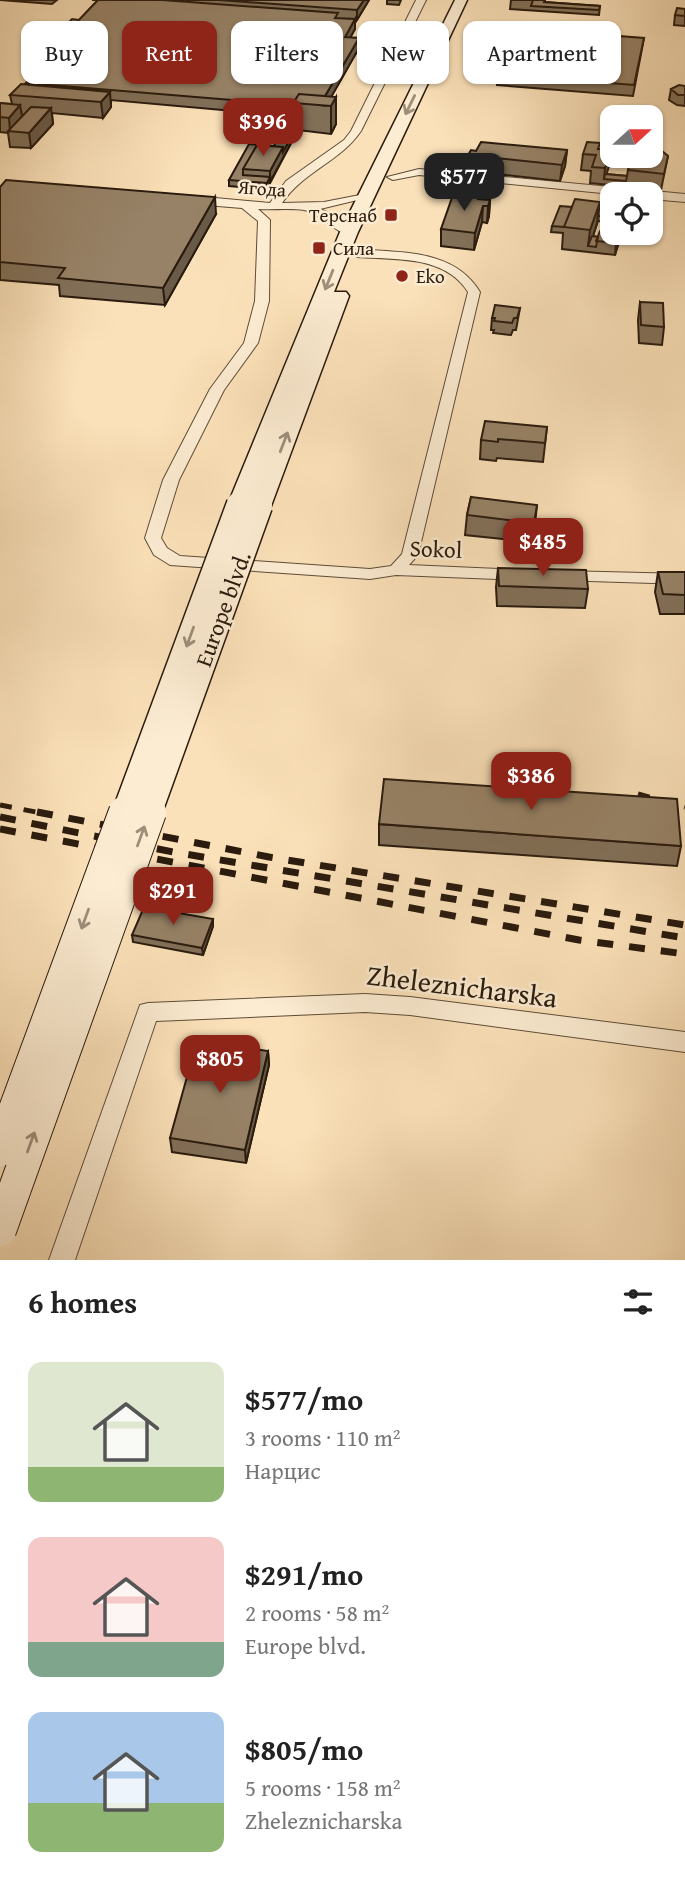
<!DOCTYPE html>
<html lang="en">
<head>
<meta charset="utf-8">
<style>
	:root { --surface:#fff; --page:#f6f6f6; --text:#222; --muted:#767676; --accent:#8f2418 }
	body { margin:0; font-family:"Gentium Book Plus",serif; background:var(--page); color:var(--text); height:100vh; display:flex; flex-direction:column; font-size:26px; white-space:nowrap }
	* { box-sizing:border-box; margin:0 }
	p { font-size:23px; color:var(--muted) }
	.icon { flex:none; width:38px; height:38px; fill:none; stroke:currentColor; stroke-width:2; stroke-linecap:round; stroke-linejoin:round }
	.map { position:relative; height:1260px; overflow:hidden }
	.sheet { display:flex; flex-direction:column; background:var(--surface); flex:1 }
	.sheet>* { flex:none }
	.top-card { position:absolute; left:21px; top:21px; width:644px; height:63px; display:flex; gap:14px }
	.needle { width:46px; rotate:69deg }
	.buttons { position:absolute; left:600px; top:105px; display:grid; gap:14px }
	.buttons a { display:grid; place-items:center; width:63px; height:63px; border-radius:14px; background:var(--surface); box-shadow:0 2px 5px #0004; font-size:35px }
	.price { position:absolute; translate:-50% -60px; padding:0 16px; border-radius:14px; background:var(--accent); color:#fff; font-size:23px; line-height:46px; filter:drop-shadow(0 2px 4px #0008) }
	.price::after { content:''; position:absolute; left:50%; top:42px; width:21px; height:16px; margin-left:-10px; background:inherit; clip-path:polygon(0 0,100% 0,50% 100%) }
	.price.selected { background:#222; color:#fff }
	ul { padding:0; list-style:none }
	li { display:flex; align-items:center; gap:21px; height:175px; padding:0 28px }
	li span { display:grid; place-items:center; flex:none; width:196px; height:140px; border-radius:14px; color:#555 }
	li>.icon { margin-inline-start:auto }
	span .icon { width:84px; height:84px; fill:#fffc; stroke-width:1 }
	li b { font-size:30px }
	h2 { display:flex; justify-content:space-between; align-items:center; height:84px; padding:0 28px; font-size:30px }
	.chip { padding:0 24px; border-radius:14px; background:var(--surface); box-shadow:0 2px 5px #0004; font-size:24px; line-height:63px }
	.chip.selected { background:var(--accent); color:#fff }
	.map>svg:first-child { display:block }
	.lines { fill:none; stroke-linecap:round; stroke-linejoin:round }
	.street-casing { stroke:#5e4c39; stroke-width:2 }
	.secondary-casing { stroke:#2a1b0e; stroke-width:3 }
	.street { fill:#fcecd2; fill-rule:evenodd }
	.secondary { fill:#fcecd2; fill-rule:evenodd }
	.rail-far1 { stroke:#2a1b0e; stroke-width:5; stroke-dasharray:12 12; stroke-linecap:butt }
	.rail { stroke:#2a1b0e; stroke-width:7; stroke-dasharray:16 16; stroke-linecap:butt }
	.secondary-bridge-far1-casing { stroke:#2a1b0e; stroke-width:27; stroke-linecap:butt }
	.secondary-bridge-casing { stroke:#2a1b0e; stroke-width:34; stroke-linecap:butt }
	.secondary-bridge-far1 { stroke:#fcecd2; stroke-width:24 }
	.secondary-bridge { stroke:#fcecd2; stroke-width:32 }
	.wall { fill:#827059; stroke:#2a1b0e; stroke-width:2 }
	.shaded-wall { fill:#6a5b48; stroke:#2a1b0e; stroke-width:2 }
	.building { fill:#978267; stroke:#2a1b0e; stroke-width:2 }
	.oneway { stroke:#9e8e7a }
	.poi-dot { fill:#8f2418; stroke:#fcecd2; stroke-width:2.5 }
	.labels { text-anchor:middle; stroke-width:5; stroke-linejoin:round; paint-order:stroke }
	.far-street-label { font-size:19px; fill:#2a1b0e; stroke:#fcecd2 }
	.far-poi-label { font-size:19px; fill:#2a1b0e; stroke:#fcecd2; text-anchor:start }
	.street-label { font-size:23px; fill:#2a1b0e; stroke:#fcecd2 }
	.near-street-label { font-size:28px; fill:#2a1b0e; stroke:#fcecd2 }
</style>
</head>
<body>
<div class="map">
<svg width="685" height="1260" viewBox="0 0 685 1260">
	<rect width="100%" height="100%" fill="#fbe1b9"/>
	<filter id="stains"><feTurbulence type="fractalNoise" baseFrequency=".00286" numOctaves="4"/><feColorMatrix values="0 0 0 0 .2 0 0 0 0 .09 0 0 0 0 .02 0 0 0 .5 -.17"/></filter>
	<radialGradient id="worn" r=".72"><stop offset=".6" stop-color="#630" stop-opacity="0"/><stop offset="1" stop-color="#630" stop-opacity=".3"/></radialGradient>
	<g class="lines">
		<defs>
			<path id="street" d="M416 0H426L361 131C340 162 305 170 282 203L324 202 370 193V197L320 209 338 217 353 229V235C339 237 320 213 304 210 290 208 273 210 258 209L270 220 269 301 258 343 224 390 179 480 161 538 167 548 180 556 370 569 391 566 402 554 468 292C445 255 395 260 357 257L351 253 357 249C402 253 454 249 480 292L418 555 409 565 521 570 529 575 521 580 396 575 370 579 170 565 154 555 145 538 163 480 210 389 244 343 255 301 258 221 242 208 193 204 187 200 193 196 270 203 286 181 344 140 351 131Z
				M419 169 685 194V202L651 199V194H612L419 175 393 180 387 177Z
				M563 571 685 574V584L557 580 555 576 557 572Z
				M365 994 410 997 685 1032V1052L410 1015 365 1012 156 1021 75 1260H49L140 1005 148 1003Z"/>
			<path id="secondary" d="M455 0H467L358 232 334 292H346L349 296 271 506 268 511H252L249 505 239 511 231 509 228 504 340 232Z"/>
		</defs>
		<use href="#street" class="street-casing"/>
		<use href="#secondary" class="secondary-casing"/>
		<use href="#street" class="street"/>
		<use href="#secondary" class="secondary"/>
		<path class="rail-far1" d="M638 794 685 807
			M0 805 46 814"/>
		<path class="rail" d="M37 812 269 857 685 925
			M0 817 173 852 685 938
			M0 829 579 940 685 954"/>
		<defs>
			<path id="secondary-bridge-far1" d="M124 814 239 504
				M149 814 260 506"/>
			<path id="secondary-bridge" d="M0 1150 125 812
				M0 1230 150 812"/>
		</defs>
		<use href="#secondary-bridge-far1" class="secondary-bridge-far1-casing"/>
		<use href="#secondary-bridge" class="secondary-bridge-casing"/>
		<use href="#secondary-bridge-far1" class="secondary-bridge-far1"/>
		<use href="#secondary-bridge" class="secondary-bridge"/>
	</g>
	<path class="wall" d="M0 0H57L52 4Z
		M92 0H369L357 20H355V29L350 38 359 48 331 97H336V124L331 134 298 130 267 189 229 186V180L274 146 293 119V113L281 112 279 115 111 100V107L103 118 52 113 53 124 31 148 10 147 8 133 0 132V103L12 104 10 95 27 85 26 83 63 45H57L56 35 79 20 98 0Z
		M387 0H401L399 5 387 4Z
		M511 0H545L544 2 600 6 599 15 510 9Z
		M685 9V26L674 25 675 15Z
		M644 38 633 96 497 85V74Z
		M685 86V106L677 105 669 100 671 89Z
		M651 142H652L651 150 668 156 661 190 590 183 591 171 581 170 583 154 599 149 611 150 609 166 606 174 627 176 628 170Z
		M567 150 565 166 560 181 468 171V155L476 151Z
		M0 187 216 214 165 305 60 296 59 285 0 280Z
		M479 199 490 200 489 216 487 223 482 222 474 250 441 246V229Z
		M599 209 612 210V222L598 221 593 236 598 237 619 233 618 245 615 255 562 249 563 233 551 232 552 226Z
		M640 302 664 327 662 345 639 343 638 320Z
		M520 308 516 330H513L511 335 493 333 494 330H491L492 318Z
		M547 427 543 462 497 458 496 461 480 459 481 440Z
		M471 497 535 524 532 542 465 535 467 515Z
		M498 568 588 589 585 608 497 606 496 587Z
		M658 572H685V614H660L655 592Z
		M379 824 681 846 677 866 379 845Z
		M213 919V926L203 955 133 942 132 935Z
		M268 1051 269 1065 246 1163 172 1152 170 1138Z"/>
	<path class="shaded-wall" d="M364 0H369L357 20V10Z
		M355 19V29L345 47V37Z
		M359 38V48L326 106 320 105Z
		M110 92 111 107 103 118 101 102Z
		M336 97V124L331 134V106Z
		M20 105 23 121 10 131 9 118Z
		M51 108 53 124 31 148 29 133Z
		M298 125V130L270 182V171L283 147Z
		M567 150 565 166 560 181 562 165Z
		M611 150 609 166 605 179H604L605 168Z
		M270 177V182L267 189V183Z
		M215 197 216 214 165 305 163 288Z
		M490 200 489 216 487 223 488 206Z
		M600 202 597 223 590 246H588L590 230Z
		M483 206 482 222 474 250 475 233Z
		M619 233 618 245 615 255 616 243Z
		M537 505 535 524 532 542 534 523Z
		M213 919V926L203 955 202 948Z
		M268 1051 269 1065 246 1163 245 1150Z"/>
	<path class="building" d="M98 0H162L338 13 335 18 355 19 345 37 359 38 325 96 299 94 293 103 280 102 279 104 26 83 72 36 56 35 72 19 79 20Z
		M219 0H364L357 10Z
		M533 0H545L544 2 600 6 599 10 531 6Z
		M677 8 685 9V16L675 15Z
		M515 28 644 38 634 85 497 74Z
		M21 84 110 92 101 102 10 95Z
		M679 85 685 86V95H678L671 89Z
		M299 94 336 97 331 106 293 103Z
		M0 103 20 105 9 118 0 117Z
		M31 107 51 108 29 133 8 131Z
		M288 119H293V125H298L283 152V147L257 145 243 169V175L270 177 267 183 229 180 249 144 274 146Z
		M481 142 567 150 562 165 468 155 471 150 476 151Z
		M587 142 600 143 598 149 611 150 605 168 592 167 596 155 583 154Z
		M257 145 283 147 270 171 243 169Z
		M651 150 662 151 668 156 664 174 628 170 632 156H651Z
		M605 174 627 176 626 181 604 179Z
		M6 180 215 197 163 288 58 278 65 268 0 262V187Z
		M454 192 480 194 478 199 490 200 488 206H483L475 233 441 229Z
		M575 199 600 202 590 230 564 227Z
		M560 206 572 207 564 227 552 226Z
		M599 209 612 210V216H598Z
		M600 231 619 233 616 243 596 241Z
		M592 236 598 237 596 247 588 246Z
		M640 302 663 303 664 327 641 325Z
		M495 305 520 308 517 318H514L512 323 494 321 495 318H492Z
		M485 421 547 427 545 443 498 439V442L481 440Z
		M471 497 537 505 534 523 467 515Z
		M498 568 586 570 588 589 499 586Z
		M658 572H685V595L663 594Z
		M384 779 677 799 681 846 379 824Z
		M144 907 213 919 202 948 132 935Z
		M197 1041 268 1051 245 1150 170 1138Z"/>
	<defs><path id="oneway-shaft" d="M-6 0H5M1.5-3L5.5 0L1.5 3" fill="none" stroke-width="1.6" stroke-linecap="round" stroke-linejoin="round" transform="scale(1.75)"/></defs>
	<g class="oneway">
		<use href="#oneway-shaft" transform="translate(410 105) rotate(116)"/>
		<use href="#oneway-shaft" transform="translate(329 280) rotate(112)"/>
		<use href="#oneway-shaft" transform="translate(284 442) rotate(-69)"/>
		<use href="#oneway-shaft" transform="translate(190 637) rotate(110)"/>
		<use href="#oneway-shaft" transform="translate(141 836) rotate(-70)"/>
		<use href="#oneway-shaft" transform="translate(85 919) rotate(110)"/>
		<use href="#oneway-shaft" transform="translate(31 1142) rotate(-70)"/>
	</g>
	<g class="poi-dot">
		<rect x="384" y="208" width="14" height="14" rx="3.5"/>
		<rect x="312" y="241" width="14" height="14" rx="3.5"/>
		<circle cx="402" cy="276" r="7"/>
	</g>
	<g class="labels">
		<g class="far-street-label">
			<text transform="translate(262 188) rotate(4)" y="7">Ягода</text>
		</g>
		<g class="far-poi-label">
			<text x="377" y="222" text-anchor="end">Терснаб</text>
			<text x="333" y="255">Сила</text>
			<text x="416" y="283">Eko</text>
		</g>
		<g class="street-label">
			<text transform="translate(436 549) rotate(2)" y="8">Sokol</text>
			<text transform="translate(223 609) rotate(-70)" y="8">Europe blvd.</text>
		</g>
		<g class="near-street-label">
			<text transform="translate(462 986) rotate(7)" y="10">Zheleznicharska</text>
		</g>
	</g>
	<rect width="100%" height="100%" filter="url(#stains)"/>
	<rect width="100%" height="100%" fill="url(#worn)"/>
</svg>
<div class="buttons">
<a><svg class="needle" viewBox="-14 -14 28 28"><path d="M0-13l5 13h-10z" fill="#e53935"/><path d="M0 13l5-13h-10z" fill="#767676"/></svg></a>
<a><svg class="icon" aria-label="locate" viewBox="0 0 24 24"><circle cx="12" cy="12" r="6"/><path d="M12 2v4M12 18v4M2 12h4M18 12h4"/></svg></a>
</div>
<b class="price" style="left:263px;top:158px">$396</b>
<b class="price selected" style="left:464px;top:213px">$577</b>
<b class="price" style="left:543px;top:578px">$485</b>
<b class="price" style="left:531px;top:812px">$386</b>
<b class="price" style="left:173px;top:927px">$291</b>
<b class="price" style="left:220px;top:1095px">$805</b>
<div class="top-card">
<a class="chip">Buy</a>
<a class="chip selected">Rent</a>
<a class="chip">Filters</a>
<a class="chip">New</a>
<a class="chip">Apartment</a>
</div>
</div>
<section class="sheet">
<h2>6 homes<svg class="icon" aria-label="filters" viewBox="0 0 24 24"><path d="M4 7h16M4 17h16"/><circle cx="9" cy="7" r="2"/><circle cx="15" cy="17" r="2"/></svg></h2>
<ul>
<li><span style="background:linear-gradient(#dfe7d0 75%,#8fb573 0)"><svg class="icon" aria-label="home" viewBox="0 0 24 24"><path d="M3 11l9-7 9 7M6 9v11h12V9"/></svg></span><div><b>$577/mo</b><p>3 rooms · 110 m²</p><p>Нарцис</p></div></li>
<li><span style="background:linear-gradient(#f6c9c9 75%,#7fa58c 0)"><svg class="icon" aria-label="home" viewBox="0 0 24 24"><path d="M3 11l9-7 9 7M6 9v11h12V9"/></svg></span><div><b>$291/mo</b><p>2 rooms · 58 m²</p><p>Europe blvd.</p></div></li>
<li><span style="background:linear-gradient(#a9c7e8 65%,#8fb573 0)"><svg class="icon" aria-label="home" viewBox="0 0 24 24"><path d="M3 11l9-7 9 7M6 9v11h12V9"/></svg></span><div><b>$805/mo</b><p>5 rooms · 158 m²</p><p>Zheleznicharska</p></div></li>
</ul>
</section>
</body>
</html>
